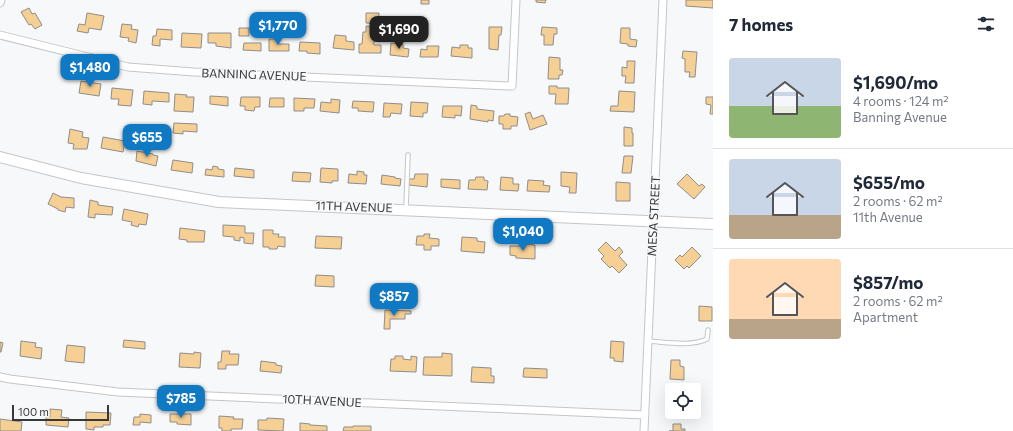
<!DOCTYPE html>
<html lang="en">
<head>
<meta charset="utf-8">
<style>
	:root { --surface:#fff; --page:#f2f2f3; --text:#1f2937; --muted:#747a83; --line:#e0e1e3; --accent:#1079c4 }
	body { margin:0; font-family:Commissioner,sans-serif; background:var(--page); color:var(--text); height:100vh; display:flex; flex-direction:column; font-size:15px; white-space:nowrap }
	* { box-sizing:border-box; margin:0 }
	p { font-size:13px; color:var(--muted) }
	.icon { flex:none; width:22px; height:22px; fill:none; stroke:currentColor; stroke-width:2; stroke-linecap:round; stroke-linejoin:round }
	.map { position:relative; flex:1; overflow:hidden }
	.drawer { display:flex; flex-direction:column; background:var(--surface); width:300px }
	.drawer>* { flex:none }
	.controls { position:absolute; left:665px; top:383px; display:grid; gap:8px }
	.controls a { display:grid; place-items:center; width:36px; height:36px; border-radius:4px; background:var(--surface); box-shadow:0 4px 16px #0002; font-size:20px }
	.scale { position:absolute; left:12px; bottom:10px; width:97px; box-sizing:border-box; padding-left:4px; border:2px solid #373839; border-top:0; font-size:11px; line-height:14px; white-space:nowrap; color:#373839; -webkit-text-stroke:3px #f6f8fa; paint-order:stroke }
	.price { position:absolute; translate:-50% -34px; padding:0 9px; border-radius:8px; background:var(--accent); color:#fff; font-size:13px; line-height:26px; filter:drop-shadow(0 1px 2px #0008) }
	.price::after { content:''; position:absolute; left:50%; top:24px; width:12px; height:9px; margin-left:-6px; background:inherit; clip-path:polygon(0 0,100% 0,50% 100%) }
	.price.on { background:#222; color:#fff }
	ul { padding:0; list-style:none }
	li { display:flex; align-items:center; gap:12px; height:100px; padding:0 16px }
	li+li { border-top:1px solid var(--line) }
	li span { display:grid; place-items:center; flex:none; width:112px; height:80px; border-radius:4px; color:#555 }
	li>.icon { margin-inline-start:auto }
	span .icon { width:48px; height:48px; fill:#fffc; stroke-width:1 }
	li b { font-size:17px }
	h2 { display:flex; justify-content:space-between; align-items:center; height:48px; padding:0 16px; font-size:17px }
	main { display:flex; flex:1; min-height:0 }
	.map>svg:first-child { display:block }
	.building { fill:#f6cf95; stroke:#8f8d8b }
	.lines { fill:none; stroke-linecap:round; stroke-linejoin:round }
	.lane-casing { stroke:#c4c6c9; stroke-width:5.5 }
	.street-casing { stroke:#c4c6c9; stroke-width:9 }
	.secondary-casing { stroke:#c4c6c9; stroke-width:12 }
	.lane { stroke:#fff; stroke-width:3.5 }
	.street { stroke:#fff; stroke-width:7 }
	.secondary { stroke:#fff; stroke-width:10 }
	.labels { text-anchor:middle; stroke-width:3; stroke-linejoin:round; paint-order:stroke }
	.street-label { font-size:12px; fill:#373839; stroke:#f6f8fa }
</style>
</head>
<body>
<main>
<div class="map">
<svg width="713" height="431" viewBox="0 0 713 431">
	<rect width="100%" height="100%" fill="#f6f8fa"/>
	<path class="building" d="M421 0H429V4H421Z
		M536 0H546L545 3 536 2Z
		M686 0H713V8L686 6Z
		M29 8 32 14 35 13 42 25 35 29 31 24 29 25 21 12Z
		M87 13 104 16 101 30 89 28 88 33 77 31 79 24 85 25Z
		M366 13H379V24L366 23Z
		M122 24 132 25 131 29 138 30 136 43 128 41 129 38 120 37Z
		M366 26 375 27 374 31H379V41H374V45H381V53H359V44H362L363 32H366Z
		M489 27H502L501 35H499L498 50 489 49Z
		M542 27 557 28V34H554L553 45H544V35H541Z
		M239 28H249V36H239Z
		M621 28H630V39L637 40 636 47 628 46V44L620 43Z
		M157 29 172 30V40L160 39V46L152 45 153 36H156Z
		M182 33 202 34 201 48 181 47Z
		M208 33H231V48L216 46V43H208Z
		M335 35 346 36V41L354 42V50L333 48Z
		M269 39H278V44H289V51H269Z
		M300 42 320 43V54L307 53V51H299Z
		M244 43H261V51L243 50Z
		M391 43 403 44V48L409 49 408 57 390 55Z
		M460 45H468V48H472V58L451 56 452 47 460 48Z
		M427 46H439L438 57H420L421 49 427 50Z
		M683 51 697 52 695 77H689L690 72H685V59L682 58Z
		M549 57 560 58V70H563L562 75H559V79H548Z
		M627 61H635L634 83H625L626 76H622V67L627 68Z
		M81 81 101 84 99 96 79 93Z
		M549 86H557V88H569L568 104H555L556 94H549Z
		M112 88 133 90 131 106 118 105 119 99H111Z
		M144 91 169 93V102L152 101V105L143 104Z
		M619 91 635 92 634 112 610 111 611 106H618Z
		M175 94 187 95 186 97H194L193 112 174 111Z
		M210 96 228 97V106L210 104Z
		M241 97H260V107H255L254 111 245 110V106H240Z
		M706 97H713V114H710L711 105 706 104Z
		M270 98H284V107H269Z
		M294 98 315 99 314 108H304V111H294Z
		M331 99 340 100 339 113 320 111 321 102 331 103Z
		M353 101 374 102 373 112 358 111V108H352Z
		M411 102 428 103 427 113H423V117L410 116Z
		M384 103 402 104 401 114 391 113 390 117H383Z
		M471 105 477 106V109L494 111 493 121 488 120V122L470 119Z
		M443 106H462L461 116 455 115V118L442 117Z
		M530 112 533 119 543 115 547 124 530 130 525 114Z
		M505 114H510V116L518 117 517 126H511V129H503V124H499V116H504Z
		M174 123 197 124V132L183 131V134L173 133Z
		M624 127 632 128V133H633V146H624Z
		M70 129 83 132 82 137 89 138 87 149H73L74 144 68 143Z
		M103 137 125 141 123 152 101 148Z
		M137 151 153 154V155L158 156 156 166 136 161Z
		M624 156H633L631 173H622Z
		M173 160 193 163 192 173 171 170Z
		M213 166 218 167V169L224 170V177L205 175 206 169 212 170Z
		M235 168 254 170V178L234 176Z
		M321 168 338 169V181H332V183L320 182Z
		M357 171 364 172V175H367L366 184 348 183 349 174 357 175Z
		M293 172 311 173 310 182 292 181Z
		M561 172 577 173 576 193H569L570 187 561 186Z
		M415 174H428L427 187 409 185V179H414Z
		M687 174 699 186 702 184 705 187 694 199 677 184Z
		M382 175 395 177V178L401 179 400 186 381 184Z
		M476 177H484V180L488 181 487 190 468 189 469 180H475Z
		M501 177 513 178V184H519L518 191 500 190Z
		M441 179 460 180V189L441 187Z
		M528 180 544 181 543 185 550 186 549 192 527 191Z
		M616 182 630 183V201H616Z
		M53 193 61 197 74 198V208L66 207 65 212 58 210V209L48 204Z
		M90 200 98 202V205L113 207 112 215 95 214V218L88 217Z
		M124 209 148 214 146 225 139 224 138 227 131 225 132 222 122 220Z
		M223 225 245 226V233H254L253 244 244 243V238L240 237V241L234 240V237L223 236Z
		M180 228 205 231 204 242H187V240L179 239Z
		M263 230H273V234H279L278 237H285V247L278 246 277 249H269V247H263Z
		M424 234H430L429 238 439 239V246H431V250H424V245H416L417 236H424Z
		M316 236 342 237 341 249 315 248Z
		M462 237 477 238V241L485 242 484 253 461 251Z
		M606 242 615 251 619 247 623 252 619 256 627 265 619 273 612 266 610 268 601 259 604 256 598 250Z
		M525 244 535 245V259L516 258V256L510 255V246H525Z
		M692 247 701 256 689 268 687 266 684 269 675 260 680 255 682 257Z
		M316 275 334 276V287L315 286Z
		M699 306 712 307V321H699Z
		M385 310 411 311V314H405V319H390V329H384Z
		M124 340 145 342V349L123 347Z
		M21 341 36 343 35 347 42 348 41 359 20 356Z
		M611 341 624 342 623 362 614 361V358H610Z
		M0 342 3 343 1 352H0Z
		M67 345 85 347 84 363 65 361Z
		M222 351H230L229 354H239L238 365H226V369H218V362H221Z
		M194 352 201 353 200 368 179 367 180 353 194 354Z
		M442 353 452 354V376L423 375 424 357H442Z
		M395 356H403V359L411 360V356L417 357 416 372 390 371 391 359H395Z
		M671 360H680V366L684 367V380L670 379Z
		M261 361 276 363V365L282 366 281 373 260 371Z
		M472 367 491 368V376H494V383L471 382Z
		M524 368 547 369V378L523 377Z
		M50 409 62 410 61 417 69 418 68 427 46 425V417H50Z
		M86 412 111 413 110 425H103V427H94V430L86 429Z
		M140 414 151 415V423L140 422V425H133L134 417H140Z
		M170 414H191V425L177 424V422H170Z
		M219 416 234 417 233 419H243L242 429H231V431H222V428H219Z
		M267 418 284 419 283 431 258 430V420H267Z
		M0 419 22 422 21 431H0Z
		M300 423 310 424V425L327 426V431H300Z
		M673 424H681V429H685V431H669H673Z
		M353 426H371V431H343L344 427H353Z"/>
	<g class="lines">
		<defs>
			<path id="lane" d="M406 208 408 155
				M648 341C665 342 691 347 707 339L708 330"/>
			<path id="street" d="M0 3 1 0
				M0 35 128 67 194 72 512 86 516 0
				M0 377 10 379 118 392 645 415
				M644 431 663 0"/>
			<path id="secondary" d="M0 157 81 178 219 202 713 224"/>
		</defs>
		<use href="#lane" class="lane-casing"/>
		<use href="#street" class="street-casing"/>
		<use href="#secondary" class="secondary-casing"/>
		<use href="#lane" class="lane"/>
		<use href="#street" class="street"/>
		<use href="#secondary" class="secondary"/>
	</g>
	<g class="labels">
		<g class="street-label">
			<text transform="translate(254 75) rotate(2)" y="4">BANNING AVENUE</text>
			<text transform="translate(354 207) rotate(2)" y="4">11TH AVENUE</text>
			<text transform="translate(654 216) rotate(-87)" y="4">MESA STREET</text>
			<text transform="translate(322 401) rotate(3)" y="4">10TH AVENUE</text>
		</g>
	</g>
</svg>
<div class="controls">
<a><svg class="icon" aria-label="locate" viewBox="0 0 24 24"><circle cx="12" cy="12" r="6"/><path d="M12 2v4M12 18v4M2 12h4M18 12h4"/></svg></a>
</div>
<div class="scale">100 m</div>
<b class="price" style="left:278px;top:46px">$1,770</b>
<b class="price on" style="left:399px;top:50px">$1,690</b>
<b class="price" style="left:90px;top:88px">$1,480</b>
<b class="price" style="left:147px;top:158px">$655</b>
<b class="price" style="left:523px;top:252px">$1,040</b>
<b class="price" style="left:394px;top:317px">$857</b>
<b class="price" style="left:181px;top:419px">$785</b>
</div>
<section class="drawer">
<h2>7 homes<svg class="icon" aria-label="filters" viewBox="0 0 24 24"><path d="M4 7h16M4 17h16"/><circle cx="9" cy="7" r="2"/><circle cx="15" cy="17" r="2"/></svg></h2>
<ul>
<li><span style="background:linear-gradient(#c9d6e8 60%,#8fb573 0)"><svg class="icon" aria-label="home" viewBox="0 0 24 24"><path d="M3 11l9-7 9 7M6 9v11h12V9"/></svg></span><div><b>$1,690/mo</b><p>4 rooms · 124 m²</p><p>Banning Avenue</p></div></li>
<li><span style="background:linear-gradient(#c9d6e8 70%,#b9a48a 0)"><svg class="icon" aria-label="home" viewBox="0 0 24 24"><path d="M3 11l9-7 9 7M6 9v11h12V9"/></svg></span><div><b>$655/mo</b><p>2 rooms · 62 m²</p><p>11th Avenue</p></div></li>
<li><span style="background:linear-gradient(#ffd9b3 75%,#b9a48a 0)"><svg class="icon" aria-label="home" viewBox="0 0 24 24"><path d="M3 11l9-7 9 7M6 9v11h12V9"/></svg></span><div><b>$857/mo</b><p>2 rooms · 62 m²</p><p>Apartment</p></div></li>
</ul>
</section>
</main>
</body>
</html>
